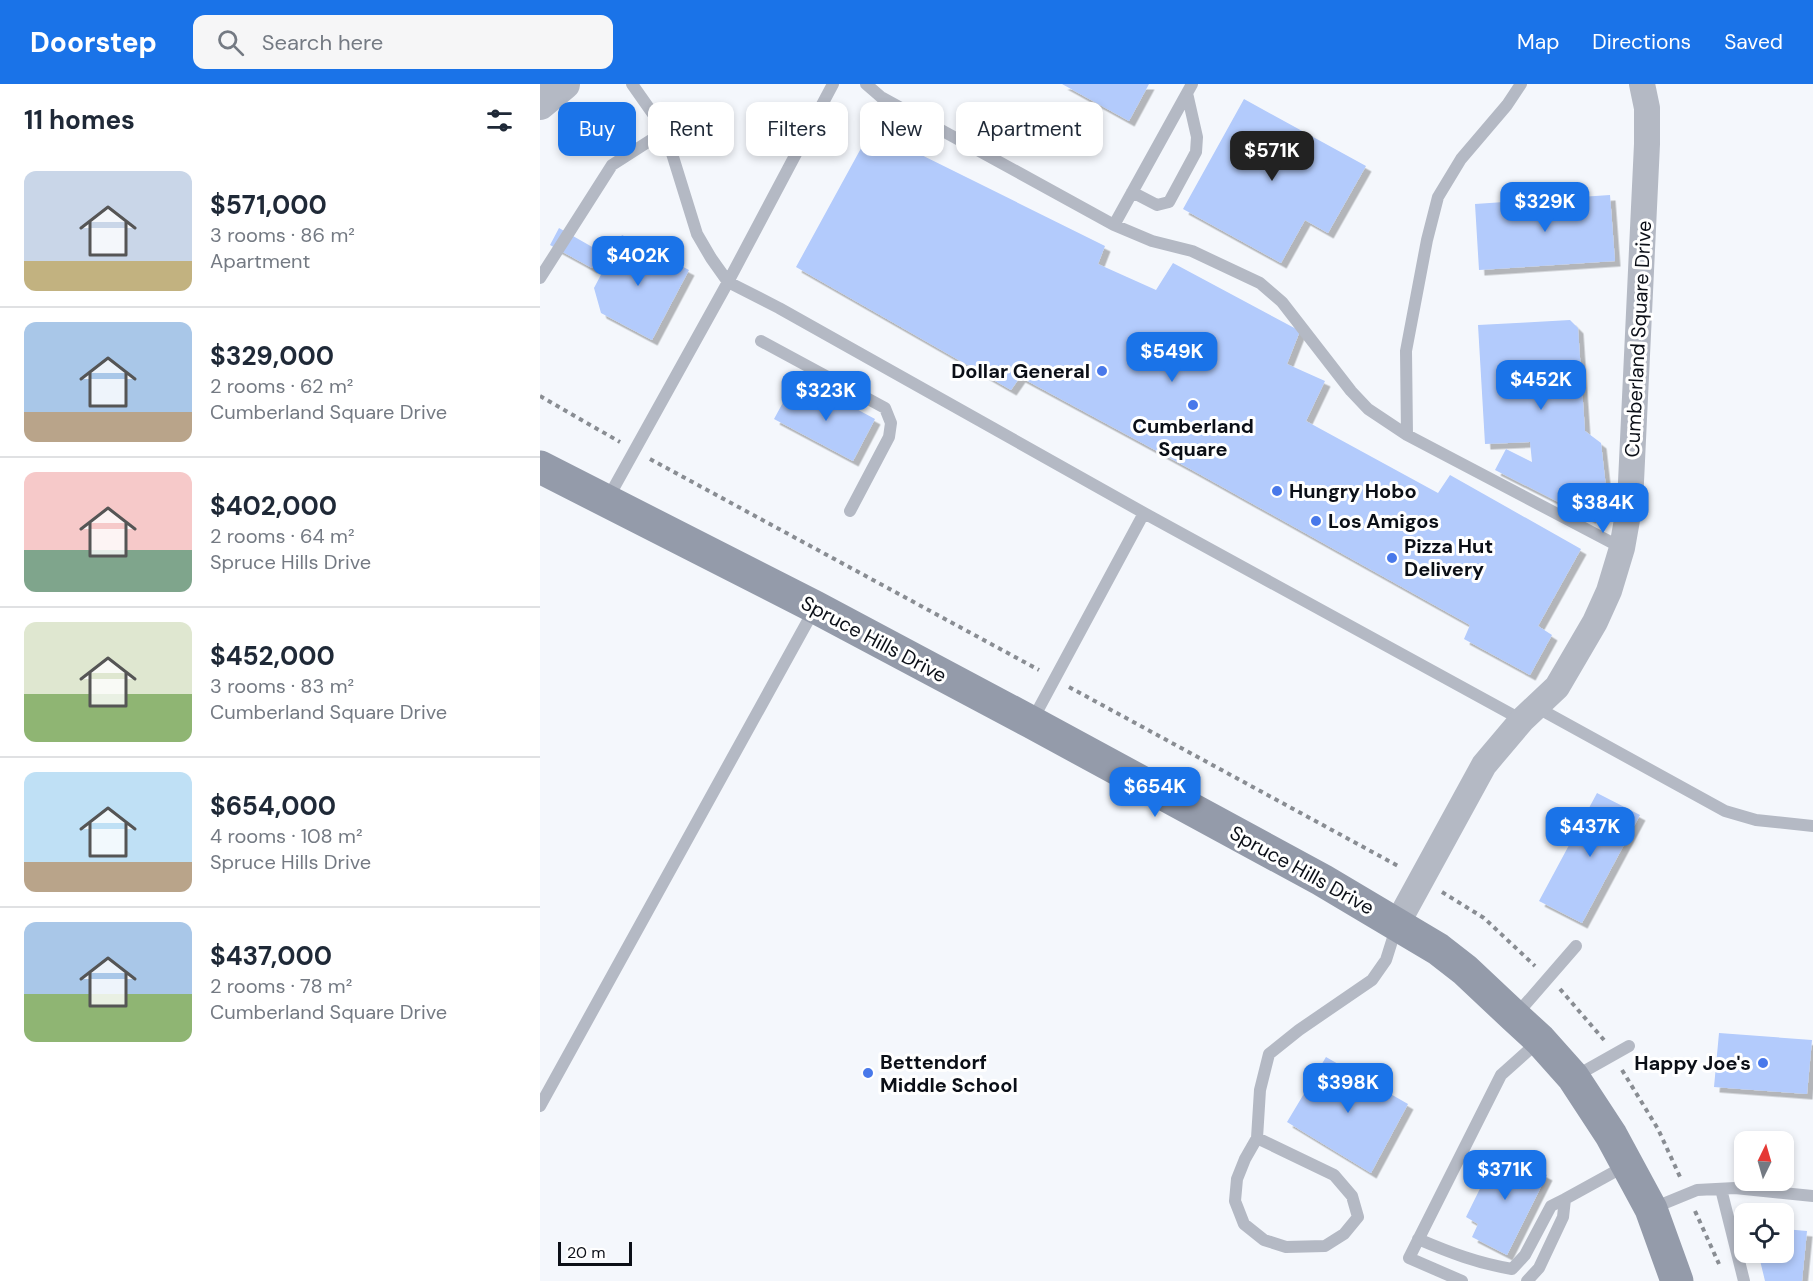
<!DOCTYPE html>
<html lang="en">
<head>
<meta charset="utf-8">
<style>
	:root { --surface:#fff; --page:#f6f6f7; --text:#1f2937; --muted:#747a83; --line:#e0e1e3; --accent:#1a73e8 }
	body { margin:0; font-family:"DM Sans",sans-serif; background:var(--page); color:var(--text); height:100vh; display:flex; flex-direction:column; font-size:22px; white-space:nowrap }
	* { box-sizing:border-box; margin:0 }
	p { font-size:20px; color:var(--muted) }
	.icon { flex:none; width:33px; height:33px; fill:none; stroke:currentColor; stroke-width:2; stroke-linecap:round; stroke-linejoin:round }
	.map { position:relative; flex:1; overflow:hidden }
	.panel { display:flex; flex-direction:column; background:var(--surface); width:540px }
	.panel>* { flex:none }
	.hud { position:absolute; left:18px; top:18px; width:570px; height:54px; display:flex; gap:12px }
	.needle { width:39px; rotate:5deg }
	.tools { position:absolute; left:1194px; top:1047px; display:grid; gap:12px }
	.tools a { display:grid; place-items:center; width:60px; height:60px; border-radius:12px; background:var(--surface); box-shadow:0 3px 9px #0003; font-size:30px }
	.scale { position:absolute; left:18px; bottom:15px; width:74px; box-sizing:border-box; padding-left:6px; border:3px solid #0b0f17; border-top:0; font-size:16px; line-height:21px; white-space:nowrap; color:#0b0f17; -webkit-text-stroke:4px #fff; paint-order:stroke }
	.price { position:absolute; translate:-50% -51px; padding:0 14px; border-radius:12px; background:var(--accent); color:#fff; font-size:20px; line-height:39px; filter:drop-shadow(0 2px 3px #0008) }
	.price::after { content:''; position:absolute; left:50%; top:36px; width:18px; height:14px; margin-left:-9px; background:inherit; clip-path:polygon(0 0,100% 0,50% 100%) }
	.price.selected { background:#222; color:#fff }
	ul { padding:0; list-style:none }
	li { display:flex; align-items:center; gap:18px; height:150px; padding:0 24px }
	li+li { border-top:2px solid var(--line) }
	li span { display:grid; place-items:center; flex:none; width:168px; height:120px; border-radius:12px; color:#555 }
	li>.icon { margin-inline-start:auto }
	span .icon { width:72px; height:72px; fill:#fffc; stroke-width:1 }
	li b { font-size:26px }
	h2 { display:flex; justify-content:space-between; align-items:center; height:72px; padding:0 24px; font-size:26px }
	.tag { padding:0 21px; border-radius:12px; background:var(--surface); box-shadow:0 3px 9px #0003; font-size:21px; line-height:54px }
	.tag.selected { background:var(--accent); color:#fff }
	header { display:flex; align-items:center; gap:36px; box-sizing:border-box; height:84px; padding:0 30px; background:var(--accent); color:#fff }
	header strong { font-size:28px }
	nav { display:flex; gap:33px; margin-inline-start:auto; font-size:21px }
	.search { width:420px; height:54px; background:var(--page); display:flex; align-items:center; gap:15px; box-sizing:border-box; padding:0 21px; border-radius:12px; color:var(--muted); font-size:22px }
	main { display:flex; flex:1; min-height:0 }
	.map>svg:first-child { display:block }
	.building { fill:#b3cbfc; filter:url(#shadow) }
	.lines { fill:none; stroke-linecap:round; stroke-linejoin:round }
	.path { stroke:#898d93; stroke-width:4; stroke-dasharray:4.5 4.5; stroke-linecap:butt }
	.service { stroke:#b4b9c4; stroke-width:12 }
	.minor { stroke:#b4b9c4; stroke-width:26 }
	.tertiary { stroke:#b4b9c4; stroke-width:32 }
	.secondary { stroke:#949baa; stroke-width:33 }
	.poi-dot { fill:#4878ea; stroke:#fff; stroke-width:2 }
	.labels { text-anchor:middle; stroke-width:6; stroke-linejoin:round; paint-order:stroke }
	.street-label { font-size:20px; fill:#0b0f17; stroke:#fff }
	.poi-label { font-size:20px; font-weight:bold; fill:#0b0f17; stroke:#fff; text-anchor:start }
</style>
</head>
<body>
<header>
<strong>Doorstep</strong>
<div class="search"><svg class="icon" aria-label="search" viewBox="0 0 24 24"><circle cx="10" cy="10" r="6"/><path d="M15 15l6 6"/></svg>Search here</div>
<nav><a>Map</a><a>Directions</a><a>Saved</a></nav>
</header>
<main>
<section class="panel">
<h2>11 homes<svg class="icon" aria-label="filters" viewBox="0 0 24 24"><path d="M4 7h16M4 17h16"/><circle cx="9" cy="7" r="2"/><circle cx="15" cy="17" r="2"/></svg></h2>
<ul>
<li><span style="background:linear-gradient(#c9d6e8 75%,#c2b280 0)"><svg class="icon" aria-label="home" viewBox="0 0 24 24"><path d="M3 11l9-7 9 7M6 9v11h12V9"/></svg></span><div><b>$571,000</b><p>3 rooms · 86 m²</p><p>Apartment</p></div></li>
<li><span style="background:linear-gradient(#a9c7e8 75%,#b9a48a 0)"><svg class="icon" aria-label="home" viewBox="0 0 24 24"><path d="M3 11l9-7 9 7M6 9v11h12V9"/></svg></span><div><b>$329,000</b><p>2 rooms · 62 m²</p><p>Cumberland Square Drive</p></div></li>
<li><span style="background:linear-gradient(#f6c9c9 65%,#7fa58c 0)"><svg class="icon" aria-label="home" viewBox="0 0 24 24"><path d="M3 11l9-7 9 7M6 9v11h12V9"/></svg></span><div><b>$402,000</b><p>2 rooms · 64 m²</p><p>Spruce Hills Drive</p></div></li>
<li><span style="background:linear-gradient(#dfe7d0 60%,#8fb573 0)"><svg class="icon" aria-label="home" viewBox="0 0 24 24"><path d="M3 11l9-7 9 7M6 9v11h12V9"/></svg></span><div><b>$452,000</b><p>3 rooms · 83 m²</p><p>Cumberland Square Drive</p></div></li>
<li><span style="background:linear-gradient(#bfe0f5 75%,#b9a48a 0)"><svg class="icon" aria-label="home" viewBox="0 0 24 24"><path d="M3 11l9-7 9 7M6 9v11h12V9"/></svg></span><div><b>$654,000</b><p>4 rooms · 108 m²</p><p>Spruce Hills Drive</p></div></li>
<li><span style="background:linear-gradient(#a9c7e8 60%,#8fb573 0)"><svg class="icon" aria-label="home" viewBox="0 0 24 24"><path d="M3 11l9-7 9 7M6 9v11h12V9"/></svg></span><div><b>$437,000</b><p>2 rooms · 78 m²</p><p>Cumberland Square Drive</p></div></li>
</ul>
</section>
<div class="map">
<svg width="1273" height="1197" viewBox="0 0 1273 1197">
	<defs>
		<filter id="shadow"><feDropShadow dx="5.5" dy="5.5" stdDeviation="0" flood-color="#0004"/></filter>
	</defs>
	<rect width="100%" height="100%" fill="#f4f7fc"/>
	<path class="building" d="M522 0H609L589 37Z
		M704 15 826 82 788 149 765 136 741 179 643 125Z
		M331 46 565 162 558 180 616 206 633 179 760 247 747 280 785 297 766 337 898 409 910 391 1041 465 998 542 1012 551 990 591 924 555 930 541 652 386 480 293 471 306 256 183Z
		M1070 111 1075 177 939 186 935 120Z
		M19 144 61 168 52 184 10 161Z
		M82 151 149 186 112 256 61 229 54 204Z
		M1030 236 1038 244 1045 347 1061 359 1068 421 1050 434 955 386 966 365 992 378 990 358 945 360 938 241Z
		M253 300 294 322 298 315 335 335 313 377 234 335Z
		M1057 709 1100 731 1042 839 999 817Z
		M1179 949 1272 956 1267 1010 1174 1003Z
		M786 973 868 1020 831 1089 747 1038Z
		M959 1066 1007 1091 967 1171 932 1153 938 1140 926 1133Z
		M1244 1145 1267 1147 1262 1197H1225L1218 1168H1244Z"/>
	<g class="lines">
		<path class="path" d="M0 312 80 358
			M110 375 499 586
			M529 603 860 783
			M902 808 944 834 995 882
			M1020 905 1064 956
			M1082 986 1118 1045 1141 1095
			M1155 1127 1179 1180"/>
		<path class="service" d="M92 0 125 47 157 150 171 174 188 198 239 224 604 429 982 636
			M326 0 341 13 574 141 612 157 652 167 720 199 742 218 811 307 828 325 867 351 1082 464
			M592 108 617 121 629 118 656 68 657 53 647 9
			M574 141 652 0
			M0 194 72 81 125 47
			M221 257 345 324 351 339 349 353 310 427
			M867 351 866 267 887 156 898 113 921 75 967 21 981 0
			M67 416 188 198 293 0
			M996 623 1185 727 1216 736 1273 742
			M492 637 604 429
			M976 931 1036 862
			M1034 993 1089 962
			M0 1022 275 524
			M717 1054 794 1091 812 1112 818 1133 804 1150 785 1162 746 1163 724 1156 704 1140 695 1117 697 1095 705 1075Z
			M717 1054 720 1006 729 970 759 946 832 896 846 876 857 841
			M1181 1105 1204 1197
			M1113 1124 1157 1106 1195 1104 1273 1112
			M878 1155C911 1169 937 1179 972 1185L985 1171 1011 1122 1025 1115
			M922 1197 869 1174 961 991 999 957
			M987 1197 999 1184 1023 1133 1025 1115 1085 1082"/>
		<path class="minor" d="M857 840 944 681 982 636 1017 603 1055 538 1069 507 1082 464 1090 419 1107 60V24L1102 0"/>
		<path class="tertiary" d="M0 20 24 0"/>
		<path class="secondary" d="M0 383 275 523 491 638 782 796 898 865 925 886 975 933 1000 956 1033 993 1071 1051 1111 1125 1137 1197"/>
	</g>
	<g class="poi-dot">
		<circle cx="562" cy="287" r="6"/>
		<circle cx="653" cy="321" r="6"/>
		<circle cx="737" cy="407" r="6"/>
		<circle cx="776" cy="437" r="6"/>
		<circle cx="852" cy="474" r="6"/>
		<circle cx="1223" cy="979" r="6"/>
		<circle cx="328" cy="989" r="6"/>
	</g>
	<g class="labels">
		<g class="street-label">
			<text transform="translate(1098 255) rotate(-87)" y="7">Cumberland Square Drive</text>
			<text transform="translate(334 555) rotate(28)" y="7">Spruce Hills Drive</text>
			<text transform="translate(762 786) rotate(29)" y="7">Spruce Hills Drive</text>
		</g>
		<g class="poi-label">
			<text x="550" y="294" text-anchor="end">Dollar General</text>
			<text x="653" y="349" text-anchor="middle">Cumberland<tspan x="653" dy="23">Square</tspan></text>
			<text x="749" y="414">Hungry Hobo</text>
			<text x="788" y="444">Los Amigos</text>
			<text x="864" y="469">Pizza Hut<tspan x="864" dy="23">Delivery</tspan></text>
			<text x="340" y="985">Bettendorf<tspan x="340" dy="23">Middle School</tspan></text>
			<text x="1211" y="986" text-anchor="end">Happy Joe's</text>
		</g>
	</g>
</svg>
<div class="tools">
<a><svg class="needle" viewBox="-14 -14 28 28"><path d="M0-13l5 13h-10z" fill="#e53935"/><path d="M0 13l5-13h-10z" fill="#747a83"/></svg></a>
<a><svg class="icon" aria-label="locate" viewBox="0 0 24 24"><circle cx="12" cy="12" r="6"/><path d="M12 2v4M12 18v4M2 12h4M18 12h4"/></svg></a>
</div>
<div class="scale">20 m</div>
<b class="price selected" style="left:732px;top:98px">$571K</b>
<b class="price" style="left:1005px;top:149px">$329K</b>
<b class="price" style="left:98px;top:203px">$402K</b>
<b class="price" style="left:632px;top:299px">$549K</b>
<b class="price" style="left:1001px;top:327px">$452K</b>
<b class="price" style="left:286px;top:338px">$323K</b>
<b class="price" style="left:1063px;top:450px">$384K</b>
<b class="price" style="left:615px;top:734px">$654K</b>
<b class="price" style="left:1050px;top:774px">$437K</b>
<b class="price" style="left:808px;top:1030px">$398K</b>
<b class="price" style="left:965px;top:1117px">$371K</b>
<div class="hud">
<a class="tag selected">Buy</a>
<a class="tag">Rent</a>
<a class="tag">Filters</a>
<a class="tag">New</a>
<a class="tag">Apartment</a>
</div>
</div>
</main>
</body>
</html>
